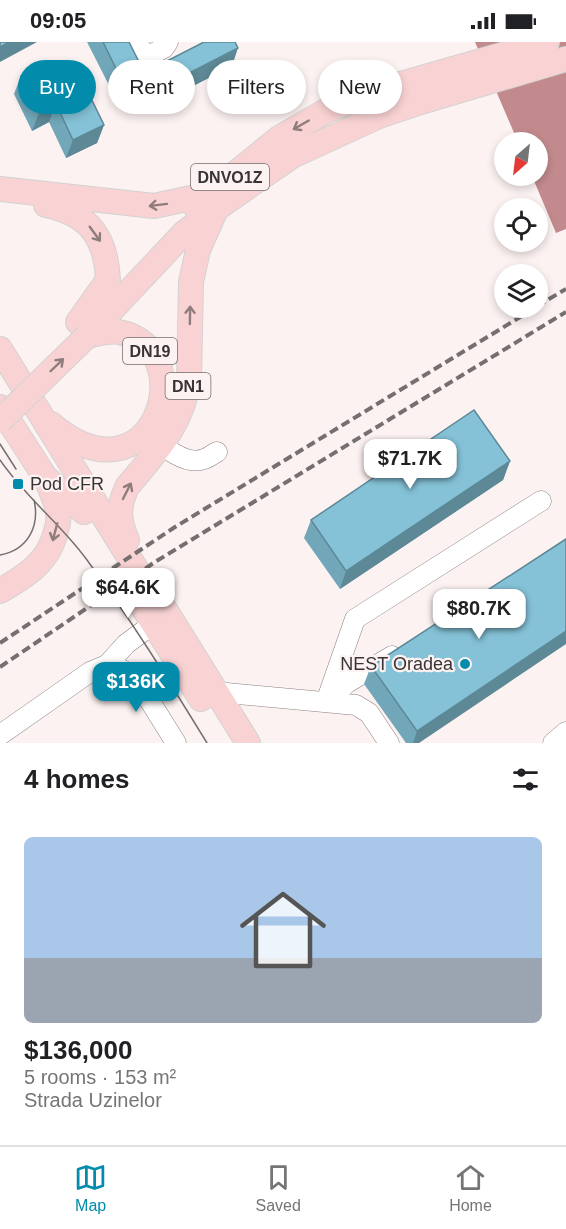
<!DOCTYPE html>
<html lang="en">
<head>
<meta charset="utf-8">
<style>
	:root { --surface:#fff; --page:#f6f6f6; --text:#202124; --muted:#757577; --line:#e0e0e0; --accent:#028baa }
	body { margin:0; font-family:Helvetica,sans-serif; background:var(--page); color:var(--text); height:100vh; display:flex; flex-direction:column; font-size:22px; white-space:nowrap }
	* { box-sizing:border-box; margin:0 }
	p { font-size:20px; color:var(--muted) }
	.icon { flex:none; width:33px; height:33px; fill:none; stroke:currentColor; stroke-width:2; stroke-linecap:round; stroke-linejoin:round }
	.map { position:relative; height:701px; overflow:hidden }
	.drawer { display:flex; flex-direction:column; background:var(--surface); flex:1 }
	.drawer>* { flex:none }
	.top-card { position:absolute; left:18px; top:18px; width:531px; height:54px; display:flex; gap:12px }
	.needle { width:39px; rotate:208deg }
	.fabs { position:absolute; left:494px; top:90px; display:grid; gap:12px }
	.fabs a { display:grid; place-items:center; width:54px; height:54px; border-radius:50%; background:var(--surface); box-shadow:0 3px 9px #0003; font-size:30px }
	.price { position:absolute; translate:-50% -51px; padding:0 14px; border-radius:12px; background:#fff; color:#222; font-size:20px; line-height:39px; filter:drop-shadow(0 2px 3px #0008) }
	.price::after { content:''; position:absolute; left:50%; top:36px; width:18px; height:14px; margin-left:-9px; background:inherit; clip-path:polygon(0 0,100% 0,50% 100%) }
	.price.current { background:var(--accent); color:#fff }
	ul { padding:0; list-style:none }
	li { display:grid; align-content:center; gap:12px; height:318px; padding:0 24px }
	li span { display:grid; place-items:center; height:186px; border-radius:9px; color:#555 }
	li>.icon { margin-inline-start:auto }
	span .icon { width:108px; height:108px; fill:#fffc; stroke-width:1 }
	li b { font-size:26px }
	h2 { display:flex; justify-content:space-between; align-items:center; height:72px; padding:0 24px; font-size:26px }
	.pill { padding:0 21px; border-radius:27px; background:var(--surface); box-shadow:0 3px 9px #0003; font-size:21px; line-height:54px }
	.pill.current { background:var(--accent); color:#fff }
	.status { display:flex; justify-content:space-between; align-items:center; height:42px; padding:0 30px; background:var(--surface); direction:ltr }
	.status svg { height:16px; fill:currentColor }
	.tab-bar { display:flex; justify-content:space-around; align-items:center; height:84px; border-top:2px solid var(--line); background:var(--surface); font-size:16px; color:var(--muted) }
	.tab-bar a { display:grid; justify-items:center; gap:3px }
	.tab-bar .current { color:var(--accent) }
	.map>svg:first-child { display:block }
	.water { fill:#c28a8d }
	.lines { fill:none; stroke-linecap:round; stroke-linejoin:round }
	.minor-casing { stroke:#8a8181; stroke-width:21 }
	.major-casing { stroke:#d3d2d2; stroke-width:26 }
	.minor { stroke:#fff; stroke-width:20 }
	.major { stroke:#f9d3d4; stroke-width:24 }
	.tram { stroke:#756f6f; stroke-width:1.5 }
	.rail { stroke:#756f6f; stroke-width:4; stroke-dasharray:9 4.5; stroke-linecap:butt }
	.major-bridge-casing { stroke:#d3d2d2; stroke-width:26; stroke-linecap:butt }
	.major-bridge { stroke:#f9d3d4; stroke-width:24 }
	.wall { fill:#72a7b9 }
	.shaded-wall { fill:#5d8896 }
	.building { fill:#85c2d7; stroke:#5d8896; stroke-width:1.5 }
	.oneway { stroke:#8f7c7c }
	.poi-dot { fill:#028baa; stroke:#fdf2f2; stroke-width:2 }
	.labels { text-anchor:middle; stroke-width:4.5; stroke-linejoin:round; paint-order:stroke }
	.shield { fill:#fdf2f2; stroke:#736d6d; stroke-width:1.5 }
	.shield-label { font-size:16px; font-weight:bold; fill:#383434 }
	.poi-label { font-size:18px; fill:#383434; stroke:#fdf2f2; text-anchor:start }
</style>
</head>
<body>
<div class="status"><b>09:05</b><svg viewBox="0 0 49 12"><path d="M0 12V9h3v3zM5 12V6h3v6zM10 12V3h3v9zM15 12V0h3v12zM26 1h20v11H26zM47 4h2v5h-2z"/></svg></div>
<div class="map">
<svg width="566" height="701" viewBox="0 0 566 701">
	<rect width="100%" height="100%" fill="#fdf2f2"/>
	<path class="water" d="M475 0H566V187L556 191 532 134H537V100H518Z"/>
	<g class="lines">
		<defs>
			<path id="minor" d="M137 0 142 9 150 13 164 6 168 0
				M151 393C163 405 186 424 204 417 208 416 213 412 217 410
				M107 623 121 627 138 640 176 701
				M216 650 356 663 369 671 389 701
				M328 658 347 641 392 614
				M326 660 355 577 541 459
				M0 693 90 630 107 623 126 602 153 582
				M553 701 566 690"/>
			<path id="major" d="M0 147 154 164 191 156 209 150
				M46 163C90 172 106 196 108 238L78 280
				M195 164 279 96 326 69 373 50 547 0
				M87 294 184 191 216 167 292 114 379 74 424 59 566 17
				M0 307 143 538 158 556 248 701
				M0 365 45 435 84 470
				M51 382C153 469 205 307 119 290 109 288 98 292 87 294
				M127 498C118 478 118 465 127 445 156 410 182 384 189 337L191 240 198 208 214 172
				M122 532 201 657
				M0 549C26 534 49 520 56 489 58 483 59 476 58 470 56 458 50 446 45 435"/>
		</defs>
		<use href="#minor" class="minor-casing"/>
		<use href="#major" class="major-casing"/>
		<use href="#minor" class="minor"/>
		<use href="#major" class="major"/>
		<path class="tram" d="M0 402 16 427
			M0 418C25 455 61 482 87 518 130 576 169 639 207 701
			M0 513C28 508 40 484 34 458"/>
		<path class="rail" d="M537 264 566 247
			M0 601 175 485 535 266
			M0 625 155 520 566 270"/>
		<defs>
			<path id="major-bridge" d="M0 379 87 294"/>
		</defs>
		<use href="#major-bridge" class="major-bridge-casing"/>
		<use href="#major-bridge" class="major-bridge"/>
	</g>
	<path class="wall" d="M87 0H129L144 30 138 49 117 59Z
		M232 24 156 63 146 44 153 26Z
		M21 34 65 51 104 83 97 101 66 116 49 80 32 89 14 52Z
		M510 419 503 438 340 547 304 496 311 478Z
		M566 497 419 701H406L364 642 371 624Z"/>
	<path class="shaded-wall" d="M9 0H37L0 20V5Z
		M238 6 232 24 156 63 162 45Z
		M144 30 138 49 117 59 123 41Z
		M56 62 49 80 32 89 39 71Z
		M104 83 97 101 66 116 73 98Z
		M510 419 503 438 340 547 346 529Z
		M566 589V602L419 701H413L417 689Z"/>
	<path class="building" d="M0 0H9L0 5Z
		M103 0H129L144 30 123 41Z
		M204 0H235L238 6 162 45 153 26Z
		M50 20 65 51 84 42 104 83 73 98 56 62 39 71 21 34Z
		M474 368 510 419 346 529 311 478Z
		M566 497V589L417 689 371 624Z"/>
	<defs><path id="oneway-shaft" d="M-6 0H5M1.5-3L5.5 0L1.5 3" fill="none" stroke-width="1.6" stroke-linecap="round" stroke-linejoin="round" transform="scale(1.5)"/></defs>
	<g class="oneway">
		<use href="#oneway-shaft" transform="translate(301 83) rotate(150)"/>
		<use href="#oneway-shaft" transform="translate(158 163) rotate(173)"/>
		<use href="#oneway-shaft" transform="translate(95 192) rotate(54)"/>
		<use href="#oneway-shaft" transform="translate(190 273) rotate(-89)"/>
		<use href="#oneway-shaft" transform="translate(57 323) rotate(-44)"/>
		<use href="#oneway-shaft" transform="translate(127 449) rotate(-63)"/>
		<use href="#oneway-shaft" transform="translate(55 490) rotate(105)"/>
	</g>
	<g class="poi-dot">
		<rect x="12" y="436" width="12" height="12" rx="3"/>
		<circle cx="465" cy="622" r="6"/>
	</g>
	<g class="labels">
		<g class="shield">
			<rect x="191" y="122" width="78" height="26" rx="4.5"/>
			<rect x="123" y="296" width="54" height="26" rx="4.5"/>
			<rect x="165.5" y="331" width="45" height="26" rx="4.5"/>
		</g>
		<g class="shield-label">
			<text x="230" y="141">DNVO1Z</text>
			<text x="150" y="315">DN19</text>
			<text x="188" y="350">DN1</text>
		</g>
		<g class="poi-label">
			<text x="30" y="448">Pod CFR</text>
			<text x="453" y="628" text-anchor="end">NEST Oradea</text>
		</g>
	</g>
</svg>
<div class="fabs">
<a><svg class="needle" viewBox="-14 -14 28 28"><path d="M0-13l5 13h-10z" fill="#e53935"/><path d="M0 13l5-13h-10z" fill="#757577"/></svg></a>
<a><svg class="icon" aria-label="locate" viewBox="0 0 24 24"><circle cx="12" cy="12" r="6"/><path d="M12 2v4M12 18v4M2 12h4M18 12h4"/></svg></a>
<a><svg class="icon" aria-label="layers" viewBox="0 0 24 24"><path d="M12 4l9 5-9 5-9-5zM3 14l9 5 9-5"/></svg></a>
</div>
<b class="price" style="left:410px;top:448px">$71.7K</b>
<b class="price" style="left:128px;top:577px">$64.6K</b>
<b class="price" style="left:479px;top:598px">$80.7K</b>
<b class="price current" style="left:136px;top:671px">$136K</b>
<div class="top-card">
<a class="pill current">Buy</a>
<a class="pill">Rent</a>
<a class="pill">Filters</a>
<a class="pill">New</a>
</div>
</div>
<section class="drawer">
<h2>4 homes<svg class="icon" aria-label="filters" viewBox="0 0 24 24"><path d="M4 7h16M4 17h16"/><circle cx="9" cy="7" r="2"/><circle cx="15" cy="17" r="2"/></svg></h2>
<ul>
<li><span style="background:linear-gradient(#a9c7e8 65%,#9aa5b1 0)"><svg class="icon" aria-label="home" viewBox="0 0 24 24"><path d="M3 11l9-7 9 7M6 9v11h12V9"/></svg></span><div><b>$136,000</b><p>5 rooms · 153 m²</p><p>Strada Uzinelor</p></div></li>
</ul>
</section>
<nav class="tab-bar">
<a class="current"><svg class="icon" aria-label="map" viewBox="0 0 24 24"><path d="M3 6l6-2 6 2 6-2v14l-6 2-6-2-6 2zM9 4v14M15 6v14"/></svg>Map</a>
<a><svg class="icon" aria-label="saved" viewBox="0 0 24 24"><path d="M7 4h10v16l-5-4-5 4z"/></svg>Saved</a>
<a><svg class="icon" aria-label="home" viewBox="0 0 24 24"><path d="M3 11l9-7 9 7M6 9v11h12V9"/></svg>Home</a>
</nav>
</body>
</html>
